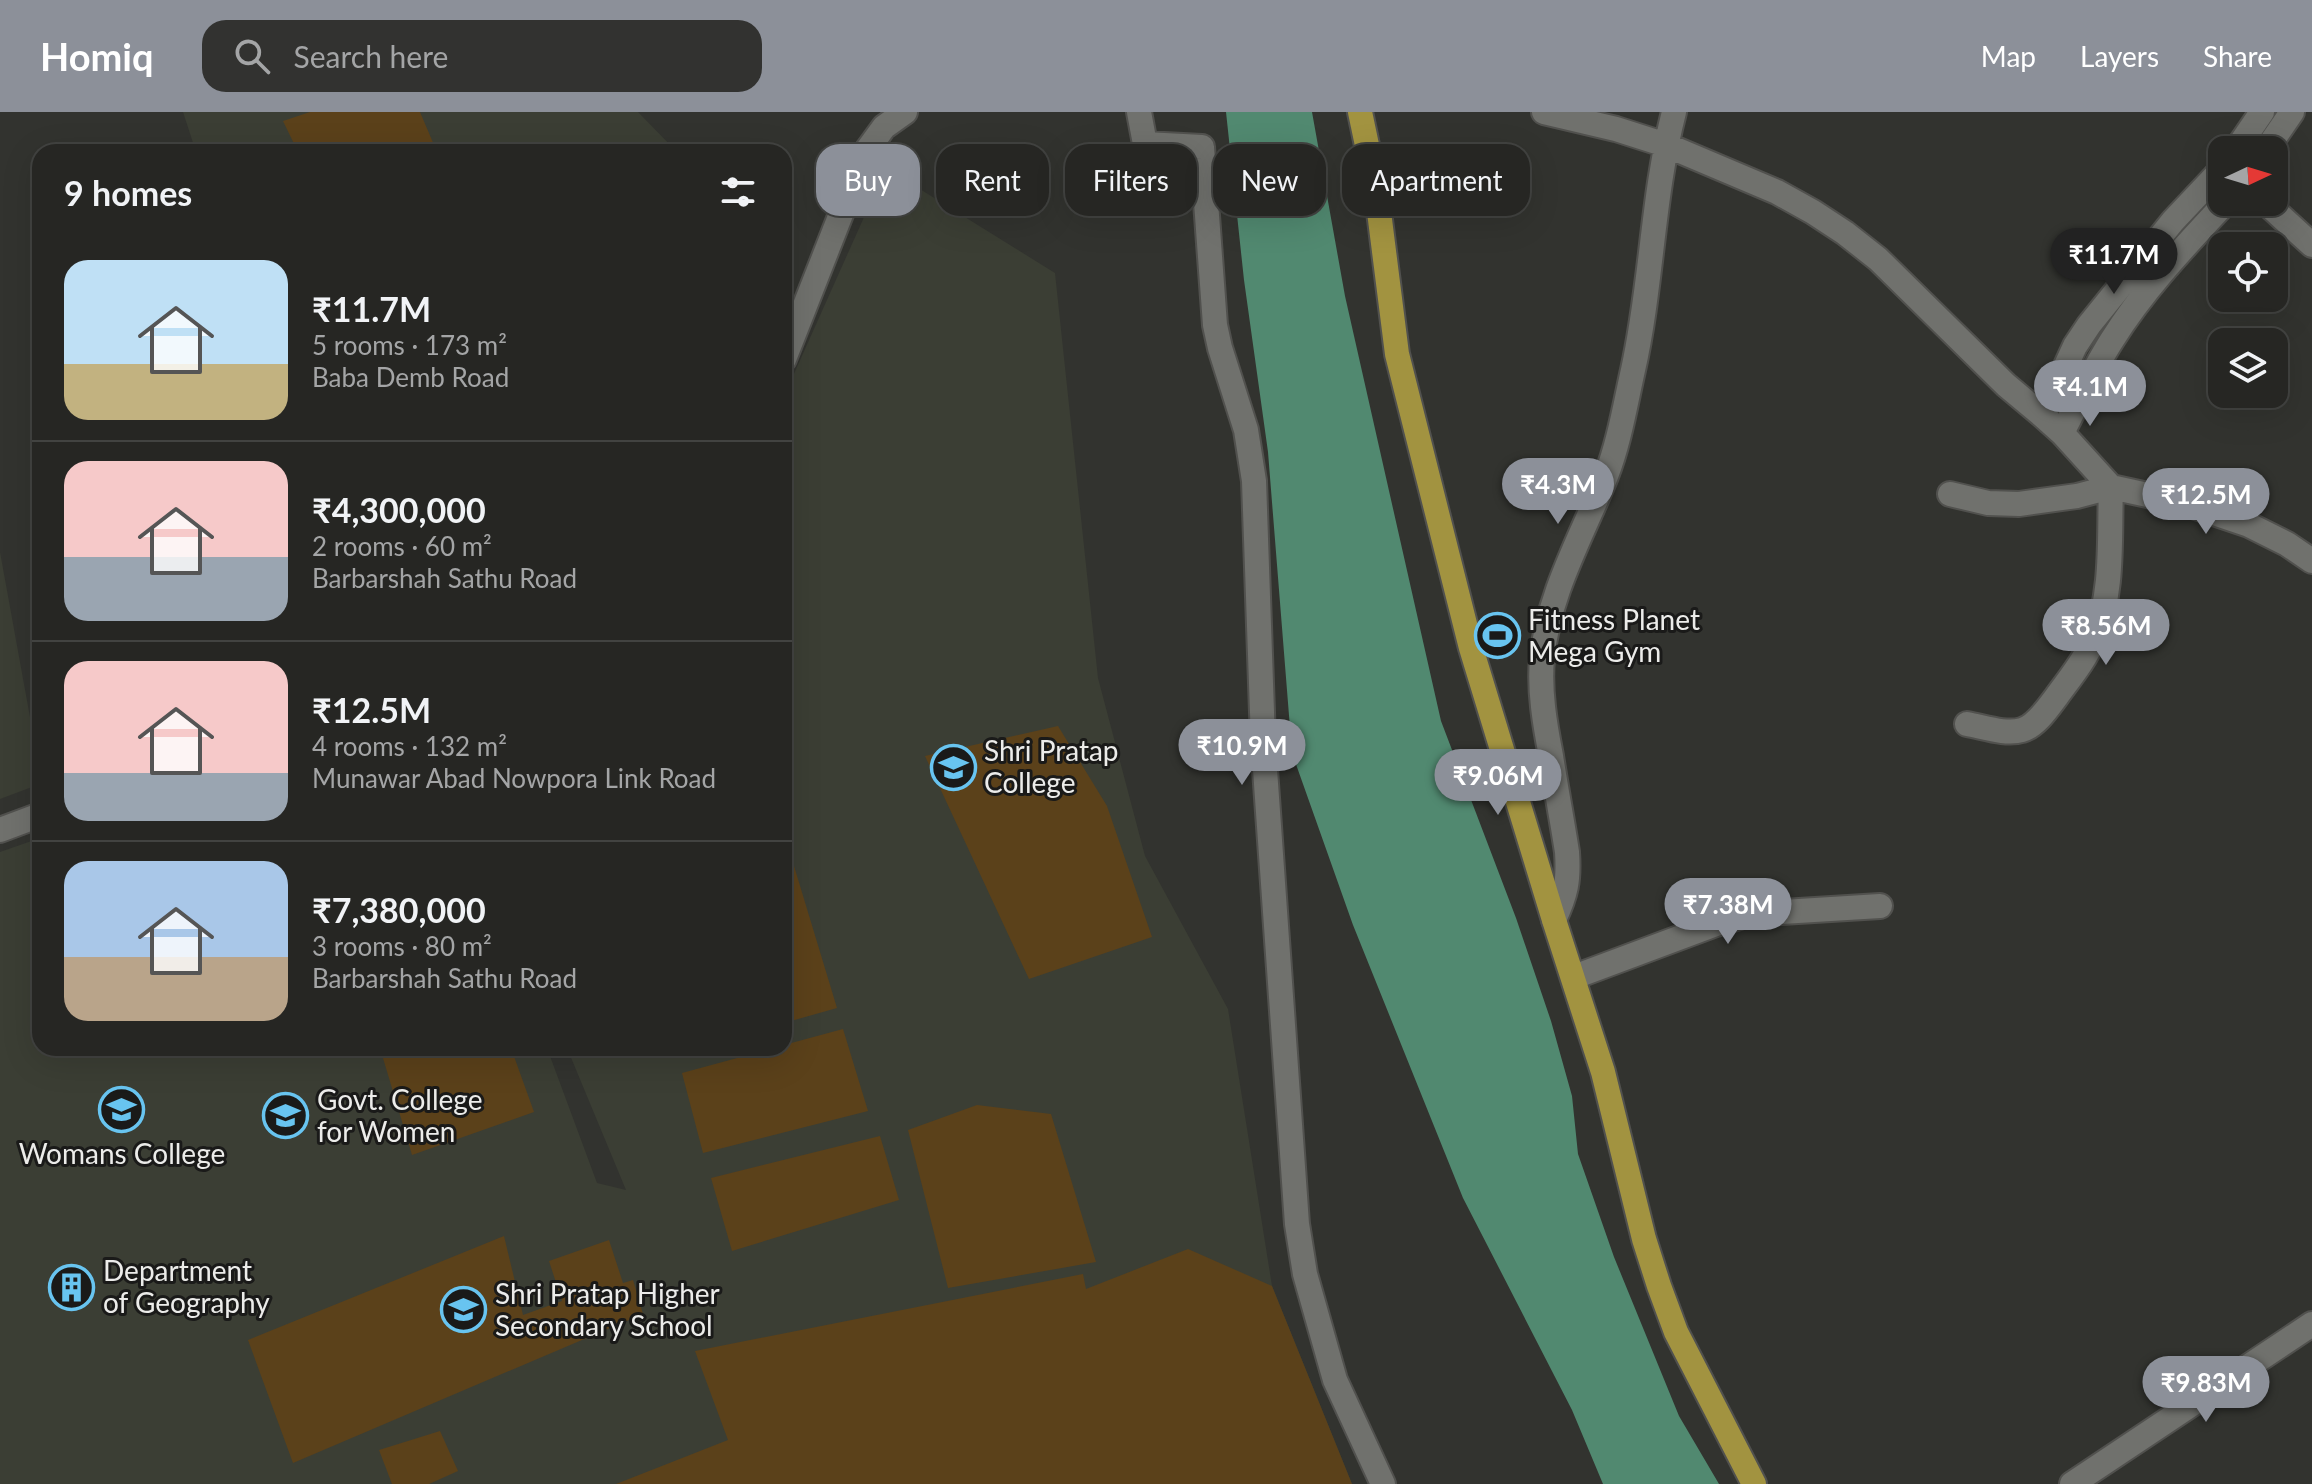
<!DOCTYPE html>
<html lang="en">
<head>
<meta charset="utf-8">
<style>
	:root { --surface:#262623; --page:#323230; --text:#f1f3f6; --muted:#a4a5a6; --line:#424341; --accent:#8c9099 }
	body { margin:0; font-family:Lato,sans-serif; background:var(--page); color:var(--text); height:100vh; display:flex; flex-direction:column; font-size:30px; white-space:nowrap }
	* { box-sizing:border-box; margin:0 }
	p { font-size:26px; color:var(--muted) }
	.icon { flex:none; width:44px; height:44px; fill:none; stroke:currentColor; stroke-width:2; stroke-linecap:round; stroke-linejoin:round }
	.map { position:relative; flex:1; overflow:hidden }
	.side { position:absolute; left:32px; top:32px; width:760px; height:912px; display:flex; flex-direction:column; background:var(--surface); border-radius:24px; box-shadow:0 8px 32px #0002,0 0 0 2px var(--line) }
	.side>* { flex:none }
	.guide { position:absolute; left:816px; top:32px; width:760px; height:72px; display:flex; gap:16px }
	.needle { width:52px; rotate:86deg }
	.tools { position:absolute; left:2208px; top:24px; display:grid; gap:16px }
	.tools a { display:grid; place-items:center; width:80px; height:80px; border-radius:16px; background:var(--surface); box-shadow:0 8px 32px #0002,0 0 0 2px var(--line); font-size:40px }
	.price { position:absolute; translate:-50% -68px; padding:0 18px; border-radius:28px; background:var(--accent); color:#fff; font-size:26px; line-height:52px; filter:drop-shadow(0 2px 4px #0008) }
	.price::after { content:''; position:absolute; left:50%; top:48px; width:24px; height:18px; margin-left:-12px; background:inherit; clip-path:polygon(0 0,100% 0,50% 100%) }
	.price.current { background:#222; color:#fff }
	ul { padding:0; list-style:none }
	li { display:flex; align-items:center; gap:24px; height:200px; padding:0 32px }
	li+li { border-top:2px solid var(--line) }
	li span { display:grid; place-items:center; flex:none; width:224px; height:160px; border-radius:24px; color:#555 }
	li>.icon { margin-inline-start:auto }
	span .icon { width:96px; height:96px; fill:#fffc; stroke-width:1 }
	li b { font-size:34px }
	h2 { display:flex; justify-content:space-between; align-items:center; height:96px; padding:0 32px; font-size:34px }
	.tag { padding:0 28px; border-radius:24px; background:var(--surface); box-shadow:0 8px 32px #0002,0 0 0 2px var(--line); font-size:28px; line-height:72px }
	.tag.current { background:var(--accent); color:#fff }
	header { display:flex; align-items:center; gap:48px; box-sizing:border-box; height:112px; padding:0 40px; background:var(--accent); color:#fff }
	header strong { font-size:38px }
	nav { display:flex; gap:44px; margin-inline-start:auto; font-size:28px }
	.search { width:560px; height:72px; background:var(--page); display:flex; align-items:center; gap:20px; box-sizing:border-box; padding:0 28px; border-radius:24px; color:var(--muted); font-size:30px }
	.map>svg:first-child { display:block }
	.built { fill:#3b3e34 }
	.green { fill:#5b411a }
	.water { fill:#518970 }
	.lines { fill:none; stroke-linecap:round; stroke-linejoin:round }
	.minor-casing { stroke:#51514e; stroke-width:28 }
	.major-casing { stroke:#51514e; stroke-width:28 }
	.minor { stroke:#70716d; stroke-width:24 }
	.major { stroke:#a29340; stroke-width:24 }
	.labels { text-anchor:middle; stroke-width:6; stroke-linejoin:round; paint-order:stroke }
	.poi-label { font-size:28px; fill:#ececea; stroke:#1a1a19; text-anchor:start }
</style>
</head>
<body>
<header>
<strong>Homiq</strong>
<div class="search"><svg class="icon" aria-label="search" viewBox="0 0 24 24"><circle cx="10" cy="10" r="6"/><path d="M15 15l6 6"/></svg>Search here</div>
<nav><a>Map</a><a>Layers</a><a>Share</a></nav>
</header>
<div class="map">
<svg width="2312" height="1372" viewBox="0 0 2312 1372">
	<rect width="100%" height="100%" fill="#32332f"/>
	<path class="built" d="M183 0H638L677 40H196Z
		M886 56 1055 161 1098 566 1145 744 1228 897 1272 1174 1352 1372H0V740L40 726V936H547L597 1071 626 1078 567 936H784V284Z
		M0 440 40 660V672L0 687Z"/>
	<path class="green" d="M310 0H420L437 40H298L283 9Z
		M1058 614 1107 694 1152 825 1029 867 925 644Z
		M784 721 837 896 784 911Z
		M843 917 868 999 703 1041 682 961 774 936H784V933Z
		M380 936H511L534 1000 412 1043Z
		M977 993 1051 1002 1096 1150 948 1176 908 1018Z
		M880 1024 899 1088 732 1139 711 1066Z
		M504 1124 523 1203 562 1189 549 1149 609 1128 623 1171 633 1168 643 1202 293 1351 248 1228Z
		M1188 1137 1272 1174 1352 1372H616L728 1328 695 1239 1083 1162 1086 1177Z
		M440 1319 458 1359 429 1372H392L379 1338Z"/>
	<path class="water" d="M1226 0H1312L1345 184 1441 609 1516 806 1551 909 1572 984 1578 1042 1614 1145 1679 1304 1719 1372H1603L1572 1298 1463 1086 1353 813 1292 641 1268 340 1244 168Z"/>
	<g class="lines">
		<defs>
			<path id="minor" d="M1139 0 1145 32 1202 35 1215 213 1220 236 1246 318 1254 369 1263 629 1297 1112 1305 1162 1335 1268 1383 1372
				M1544 0 1616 17 1666 33 1777 80 1813 100 1845 121 1878 147 2006 273 2043 304
				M2236 38 2262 0
				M2266 38 2292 0
				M2265 90 2312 133
				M784 247 865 41 884 15 905 0
				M2062 321C2078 290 2093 258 2112 228 2144 177 2185 134 2226 90
				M1950 382 1988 391 2019 392 2077 384 2111 375 2184 391 2249 413 2287 432 2312 449
				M1967 612C1984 615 2006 623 2022 618 2036 614 2048 596 2057 584 2070 566 2085 548 2094 527 2114 481 2109 424 2111 375L2062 321 2043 304 2075 234 2089 213 2173 109 2222 57
				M0 718 40 703
				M1554 808C1566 782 1569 769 1567 740 1562 708 1556 676 1551 644 1545 613 1539 579 1542 547 1548 482 1582 424 1606 364 1619 331 1625 294 1633 258 1652 173 1652 85 1674 0
				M1574 865 1716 812 1749 802 1880 794
				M2072 1372 2312 1212"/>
			<path id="major" d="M1360 0 1376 76 1397 242 1471 536 1554 808 1603 960 1644 1127 1659 1174 1676 1220 1754 1372"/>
		</defs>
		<use href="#minor" class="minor-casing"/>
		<use href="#major" class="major-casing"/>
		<use href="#minor" class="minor"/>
		<use href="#major" class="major"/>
	</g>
	<defs>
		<symbol id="stadium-ring" viewBox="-11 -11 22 22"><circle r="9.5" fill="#1a1a19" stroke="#68c4f0" stroke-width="1.5"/><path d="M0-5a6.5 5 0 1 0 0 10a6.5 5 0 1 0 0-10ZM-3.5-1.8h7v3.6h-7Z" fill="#68c4f0"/></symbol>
		<symbol id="university-ring" viewBox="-11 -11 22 22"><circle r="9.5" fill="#1a1a19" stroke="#68c4f0" stroke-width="1.5"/><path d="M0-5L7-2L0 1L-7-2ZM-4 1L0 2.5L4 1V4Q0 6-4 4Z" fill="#68c4f0"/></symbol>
		<symbol id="school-ring" viewBox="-11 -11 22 22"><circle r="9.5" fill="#1a1a19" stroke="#68c4f0" stroke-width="1.5"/><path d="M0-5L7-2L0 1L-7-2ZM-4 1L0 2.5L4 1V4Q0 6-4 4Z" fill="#68c4f0"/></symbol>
		<symbol id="building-ring" viewBox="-11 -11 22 22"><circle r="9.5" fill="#1a1a19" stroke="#68c4f0" stroke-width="1.5"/><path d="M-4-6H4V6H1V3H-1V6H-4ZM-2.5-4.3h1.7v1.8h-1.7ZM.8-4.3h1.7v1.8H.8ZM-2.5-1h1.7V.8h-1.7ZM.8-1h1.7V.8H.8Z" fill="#68c4f0"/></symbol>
	</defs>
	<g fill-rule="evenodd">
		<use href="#stadium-ring" x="1472" y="498" width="51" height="51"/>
		<use href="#university-ring" x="928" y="630" width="51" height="51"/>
		<use href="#school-ring" x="96" y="972" width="51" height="51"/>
		<use href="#university-ring" x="260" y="978" width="51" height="51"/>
		<use href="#building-ring" x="46" y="1150" width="51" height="51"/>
		<use href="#school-ring" x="438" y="1172" width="51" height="51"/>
	</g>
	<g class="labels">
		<g class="poi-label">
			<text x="1528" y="518">Fitness Planet<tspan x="1528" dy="32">Mega Gym</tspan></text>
			<text x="984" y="649">Shri Pratap<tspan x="984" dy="32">College</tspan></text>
			<text x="317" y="998">Govt. College<tspan x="317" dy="32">for Women</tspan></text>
			<text x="122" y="1052" text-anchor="middle">Womans College</text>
			<text x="103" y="1169">Department<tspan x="103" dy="32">of Geography</tspan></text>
			<text x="495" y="1192">Shri Pratap Higher<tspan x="495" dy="32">Secondary School</tspan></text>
		</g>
	</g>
</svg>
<div class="tools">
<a><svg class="needle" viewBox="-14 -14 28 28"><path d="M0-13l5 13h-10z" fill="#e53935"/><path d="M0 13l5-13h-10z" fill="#a4a5a6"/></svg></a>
<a><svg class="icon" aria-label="locate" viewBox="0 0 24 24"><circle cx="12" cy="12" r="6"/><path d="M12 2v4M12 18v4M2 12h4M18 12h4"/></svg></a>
<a><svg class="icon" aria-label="layers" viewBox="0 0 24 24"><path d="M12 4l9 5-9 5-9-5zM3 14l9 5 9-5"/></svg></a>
</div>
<b class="price current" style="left:2114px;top:184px">₹11.7M</b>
<b class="price" style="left:2090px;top:316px">₹4.1M</b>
<b class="price" style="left:1558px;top:414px">₹4.3M</b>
<b class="price" style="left:2206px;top:424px">₹12.5M</b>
<b class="price" style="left:2106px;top:555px">₹8.56M</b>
<b class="price" style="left:1242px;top:675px">₹10.9M</b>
<b class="price" style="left:1498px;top:705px">₹9.06M</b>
<b class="price" style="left:1728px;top:834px">₹7.38M</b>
<b class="price" style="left:2206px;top:1312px">₹9.83M</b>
<div class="guide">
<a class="tag current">Buy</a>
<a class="tag">Rent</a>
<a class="tag">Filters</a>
<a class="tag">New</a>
<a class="tag">Apartment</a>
</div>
<section class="side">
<h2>9 homes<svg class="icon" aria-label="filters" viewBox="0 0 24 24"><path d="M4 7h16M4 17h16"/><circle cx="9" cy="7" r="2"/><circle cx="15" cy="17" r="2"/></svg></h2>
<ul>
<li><span style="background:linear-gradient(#bfe0f5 65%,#c2b280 0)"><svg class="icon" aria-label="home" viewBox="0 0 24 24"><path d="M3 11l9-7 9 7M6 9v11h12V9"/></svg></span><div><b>₹11.7M</b><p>5 rooms · 173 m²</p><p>Baba Demb Road</p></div></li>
<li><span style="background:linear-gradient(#f6c9c9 60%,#9aa5b1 0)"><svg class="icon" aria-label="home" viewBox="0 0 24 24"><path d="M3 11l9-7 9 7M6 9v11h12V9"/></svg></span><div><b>₹4,300,000</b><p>2 rooms · 60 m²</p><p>Barbarshah Sathu Road</p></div></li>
<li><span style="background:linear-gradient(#f6c9c9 70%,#9aa5b1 0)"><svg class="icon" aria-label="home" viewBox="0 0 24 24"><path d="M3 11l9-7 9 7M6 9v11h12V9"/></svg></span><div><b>₹12.5M</b><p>4 rooms · 132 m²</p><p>Munawar Abad Nowpora Link Road</p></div></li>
<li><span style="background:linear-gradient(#a9c7e8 60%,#b9a48a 0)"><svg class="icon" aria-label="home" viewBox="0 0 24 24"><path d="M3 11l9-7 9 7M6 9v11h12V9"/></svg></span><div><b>₹7,380,000</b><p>3 rooms · 80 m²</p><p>Barbarshah Sathu Road</p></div></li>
</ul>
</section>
</div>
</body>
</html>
